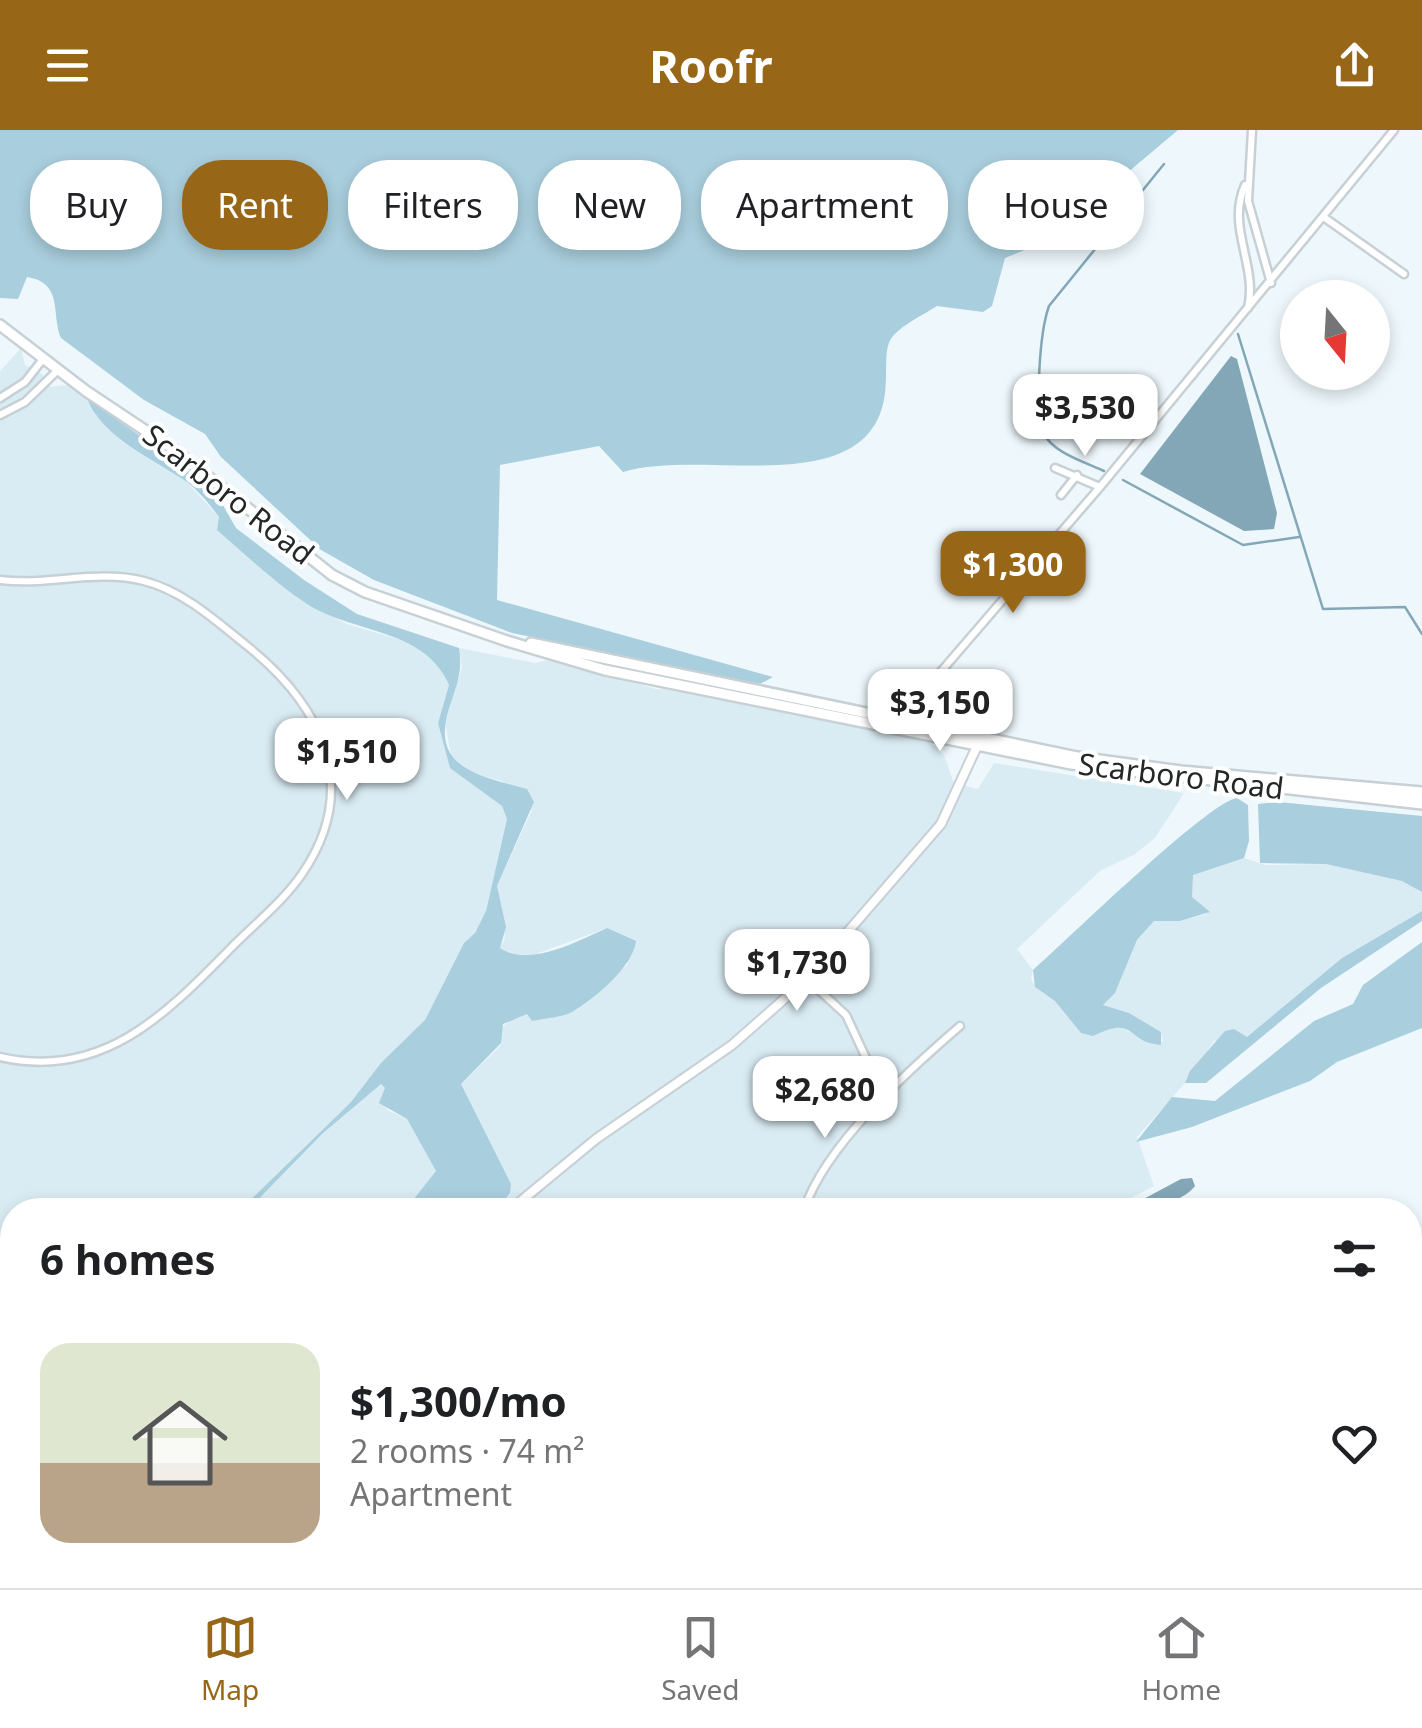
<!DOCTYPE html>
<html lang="en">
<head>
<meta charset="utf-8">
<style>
	:root { --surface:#fff; --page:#f6f6f6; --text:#202124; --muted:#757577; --line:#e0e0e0; --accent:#976717 }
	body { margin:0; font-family:"Noto Sans",sans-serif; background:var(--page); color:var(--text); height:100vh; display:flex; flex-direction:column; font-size:38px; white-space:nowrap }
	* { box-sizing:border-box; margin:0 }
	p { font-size:32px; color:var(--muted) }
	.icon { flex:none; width:55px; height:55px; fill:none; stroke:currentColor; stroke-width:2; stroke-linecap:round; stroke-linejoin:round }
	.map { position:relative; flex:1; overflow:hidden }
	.sheet { position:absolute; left:0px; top:1068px; width:1422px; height:392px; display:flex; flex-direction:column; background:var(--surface); border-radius:40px 40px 0 0; box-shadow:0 5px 15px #0003 }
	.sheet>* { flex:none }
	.top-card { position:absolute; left:30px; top:30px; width:1362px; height:90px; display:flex; gap:20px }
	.needle { width:65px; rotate:162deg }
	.controls { position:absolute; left:1280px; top:150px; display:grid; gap:20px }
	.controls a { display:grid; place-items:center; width:110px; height:110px; border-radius:50%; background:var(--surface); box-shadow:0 5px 15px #0003; font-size:50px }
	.price { position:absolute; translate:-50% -85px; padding:0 22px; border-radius:20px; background:#fff; color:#222; font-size:32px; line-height:65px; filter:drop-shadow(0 2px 5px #0008) }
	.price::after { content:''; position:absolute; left:50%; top:60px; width:30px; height:22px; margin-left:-15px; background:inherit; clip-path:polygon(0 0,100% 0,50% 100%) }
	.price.current { background:var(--accent); color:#fff }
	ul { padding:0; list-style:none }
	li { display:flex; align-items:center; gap:30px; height:250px; padding:0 40px }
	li+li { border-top:2px solid var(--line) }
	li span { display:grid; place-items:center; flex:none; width:280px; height:200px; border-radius:30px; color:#555 }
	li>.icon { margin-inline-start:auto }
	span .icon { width:120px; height:120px; fill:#fffc; stroke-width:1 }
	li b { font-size:42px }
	h2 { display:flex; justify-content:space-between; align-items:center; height:120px; padding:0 40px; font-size:42px }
	.tag { padding:0 35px; border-radius:40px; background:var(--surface); box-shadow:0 5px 15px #0003; font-size:35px; line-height:90px }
	.tag.current { background:var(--accent); color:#fff }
	header { display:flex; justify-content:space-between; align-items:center; height:130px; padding:0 40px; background:var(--accent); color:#fff; font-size:45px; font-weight:700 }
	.tabs { display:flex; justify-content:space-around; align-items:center; height:140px; border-top:2px solid var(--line); background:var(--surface); font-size:28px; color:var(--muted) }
	.tabs a { display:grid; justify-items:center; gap:5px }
	.tabs .current { color:var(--accent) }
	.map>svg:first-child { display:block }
	.built { fill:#daecf3 }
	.green { fill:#b5d7e5 }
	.forest { fill:#a9cedd }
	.water { fill:#83a7b6 }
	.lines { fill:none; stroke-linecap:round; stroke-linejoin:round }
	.stream { stroke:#83a7b6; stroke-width:2.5 }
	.minor-casing { stroke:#c7d0d4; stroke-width:11 }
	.tertiary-casing { stroke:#c7d0d4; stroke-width:12 }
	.secondary-casing { stroke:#c7d0d4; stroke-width:14 }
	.trunk-casing { stroke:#d3d4d4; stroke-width:15 }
	.minor { stroke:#fff; stroke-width:6 }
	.tertiary { stroke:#fff; stroke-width:8 }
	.secondary { stroke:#fff; stroke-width:9 }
	.trunk { stroke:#a6e4fb; stroke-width:10 }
	.labels { text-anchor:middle; stroke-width:8; stroke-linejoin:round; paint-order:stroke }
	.street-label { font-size:30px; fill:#232728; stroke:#fff }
</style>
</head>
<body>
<header><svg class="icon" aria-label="menu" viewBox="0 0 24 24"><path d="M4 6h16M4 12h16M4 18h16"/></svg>Roofr<svg class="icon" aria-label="share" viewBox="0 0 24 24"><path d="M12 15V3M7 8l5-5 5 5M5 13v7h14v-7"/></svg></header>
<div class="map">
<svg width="1422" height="1458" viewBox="0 0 1422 1458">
	<rect width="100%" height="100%" fill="#eef8fc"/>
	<path class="built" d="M21 218 25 235 42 244 50 257 66 255 78 260 187 352 219 387 218 400 305 473 347 494 411 513 434 528 449 555 438 593 450 637 502 676 507 689 486 781 475 803 464 813 425 890 351 972 240 1080H12V1173L0 1165V241Z
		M459 518 535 533 551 529 656 559 685 560 920 604 944 625 954 653 978 659 994 633 1184 663 1155 708 1135 724 1100 741 1017 819 1033 840 1031 849 1040 861 1103 899 1119 896 1155 915 1163 911 1161 902 1129 883 1103 875 1115 863 1137 810 1154 791H1180L1207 784 1192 767V745L1200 739 1244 728 1266 735 1326 734 1403 751 1422 762V781L1342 828 1247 907 1214 911 1185 953 1137 1007 1154 1056 1108 1080H497L510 1064 461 954 496 920 501 914 499 901 513 886 528 884 532 891 572 882 628 834 607 798 528 827H512L500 818 505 808 497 756 532 680 502 651 467 642 451 625 445 593 462 537Z
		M380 954 386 958 387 980 407 989 436 1041 405 1080H248L322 1004Z
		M307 1448H813L806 1458H318Z"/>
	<path class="green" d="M0 1264 12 1273V1448H151L142 1458H0Z"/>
	<path class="forest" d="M0 0H1178L1088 76 1027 119 1005 128 992 176 983 182 937 176C923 185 905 193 893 206 877 224 899 270 867 305 818 358 692 321 623 342L599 316 500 335 497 470 773 547 760 554 512 503 374 450 321 420 221 327 205 304 144 270 61 208C51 184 64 153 27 147L18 169 0 168Z
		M87 268 185 338 217 365 236 398 304 450 357 484 459 518C463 543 456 556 449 579 429 640 485 647 527 659L534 672 497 756 506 797 500 818C529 838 578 811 607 798L636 811C633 837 594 869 572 882 560 888 545 888 532 891L527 884 503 894 501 913 461 954 511 1054 510 1063 497 1080H405L436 1041 407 989 379 973 385 958 381 954 322 1004 248 1080H240L351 972 381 933 425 890 464 813 475 803 486 781 507 689 502 676 450 638 438 593 449 555C425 498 354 504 307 474 275 453 246 425 217 400L219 387C210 375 199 361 187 352 155 330 101 307 87 268Z
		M1237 668 1248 675 1249 711 1244 728 1193 745 1192 767 1210 782 1180 791H1154L1137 810 1115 863 1103 875 1129 883 1161 902V915C1125 913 1138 884 1093 906L1081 903 1055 871 1035 857 1033 840C1066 811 1208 672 1237 668Z
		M1278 672 1422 686V762L1402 751 1326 734 1260 733 1258 674Z
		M1422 781V791L1321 858 1206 953H1185L1190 941 1225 901 1234 899 1247 907 1342 828Z
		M1422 812V898L1337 932 1310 951 1192 997 1136 1012 1172 967 1215 971 1314 891 1353 874 1363 855Z"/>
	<path class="water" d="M1231 226 1237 229 1277 383 1274 399 1244 401 1140 344Z
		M1192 1048 1195 1056C1181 1074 1145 1080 1123 1080L1181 1049Z"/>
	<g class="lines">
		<path class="stream" d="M1238 204 1323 479 1405 477 1422 504
			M1104 341C1087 333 1051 322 1044 303 1034 278 1040 201 1049 176L1164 34
			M1123 350 1243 415 1299 407"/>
		<defs>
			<path id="minor" d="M1252 0 1248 71 1271 153
				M1245 55C1226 98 1258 135 1248 178
				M1325 88 1404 144
				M0 268 25 252 43 229
				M0 285 25 272 58 240
				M1055 338 1100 357
				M1061 365 1077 345
				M0 450C48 456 96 439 144 451 183 461 215 490 246 515 320 574 363 655 302 744 282 773 252 796 228 821 164 886 101 950 0 927
				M932 552 1100 357 1394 0
				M902 592 924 561
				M807 849 846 885 872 941 887 961
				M804 1080C825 1015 909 940 960 896
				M1410 1210 1422 1196
				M1410 1287 1422 1272
				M1125 1448 1128 1458
				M1106 1458 1126 1452
				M1229 1458 1238 1448
				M1290 1458 1298 1448"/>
			<path id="tertiary" d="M1318 658 1422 668
				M510 1080 596 1009 732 915 807 849 941 694 978 614
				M154 1458 165 1448"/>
			<path id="secondary" d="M0 195 86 261 173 319 332 445 365 462 507 511 605 540 1071 634 1422 674
				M531 513 1077 627 1181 641 1422 662
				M877 581 898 574 932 552"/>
			<path id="trunk" d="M0 1232 12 1241
				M0 1252 12 1262
				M244 1448 256 1458
				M270 1448 283 1458"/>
		</defs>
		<use href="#minor" class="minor-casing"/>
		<use href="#tertiary" class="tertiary-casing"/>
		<use href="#secondary" class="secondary-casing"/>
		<use href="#trunk" class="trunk-casing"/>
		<use href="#minor" class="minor"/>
		<use href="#tertiary" class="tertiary"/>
		<use href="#secondary" class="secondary"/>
		<use href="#trunk" class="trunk"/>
	</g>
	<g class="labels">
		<g class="street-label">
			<text transform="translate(228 365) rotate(38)" y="10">Scarboro Road</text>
			<text transform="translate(1181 647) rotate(7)" y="10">Scarboro Road</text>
		</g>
	</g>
</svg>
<div class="controls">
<a><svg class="needle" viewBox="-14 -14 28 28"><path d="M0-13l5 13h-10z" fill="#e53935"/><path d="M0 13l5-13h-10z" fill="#757577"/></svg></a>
</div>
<b class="price" style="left:1085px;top:329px">$3,530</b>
<b class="price current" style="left:1013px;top:486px">$1,300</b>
<b class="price" style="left:940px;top:624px">$3,150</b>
<b class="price" style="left:347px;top:673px">$1,510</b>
<b class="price" style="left:797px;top:884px">$1,730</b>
<b class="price" style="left:825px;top:1011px">$2,680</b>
<div class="top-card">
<a class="tag">Buy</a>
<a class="tag current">Rent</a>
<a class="tag">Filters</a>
<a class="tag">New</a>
<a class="tag">Apartment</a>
<a class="tag">House</a>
</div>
<section class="sheet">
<h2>6 homes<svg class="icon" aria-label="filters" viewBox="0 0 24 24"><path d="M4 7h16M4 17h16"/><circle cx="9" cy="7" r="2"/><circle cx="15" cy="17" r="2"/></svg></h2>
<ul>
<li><span style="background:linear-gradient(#dfe7d0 60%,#b9a48a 0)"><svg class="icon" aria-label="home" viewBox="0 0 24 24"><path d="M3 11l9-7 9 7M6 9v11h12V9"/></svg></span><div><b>$1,300/mo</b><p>2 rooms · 74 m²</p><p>Apartment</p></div><svg class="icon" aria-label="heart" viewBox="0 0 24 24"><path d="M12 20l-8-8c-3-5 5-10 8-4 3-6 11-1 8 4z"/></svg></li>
</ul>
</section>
</div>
<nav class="tabs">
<a class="current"><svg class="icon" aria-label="map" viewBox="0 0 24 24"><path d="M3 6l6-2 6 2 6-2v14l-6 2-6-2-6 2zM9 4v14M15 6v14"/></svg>Map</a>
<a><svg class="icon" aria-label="saved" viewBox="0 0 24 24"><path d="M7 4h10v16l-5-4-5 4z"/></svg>Saved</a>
<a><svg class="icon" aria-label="home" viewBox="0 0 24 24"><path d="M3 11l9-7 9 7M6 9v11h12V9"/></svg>Home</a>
</nav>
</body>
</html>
